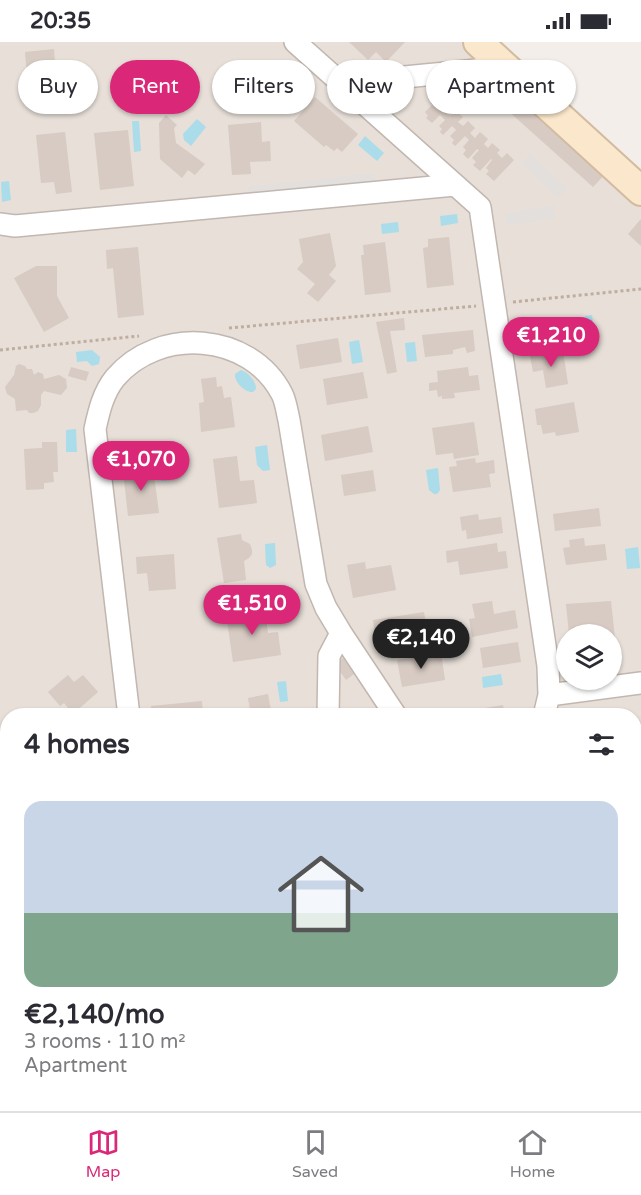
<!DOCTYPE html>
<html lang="en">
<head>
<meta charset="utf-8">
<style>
	:root { --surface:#fff; --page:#f7f7f7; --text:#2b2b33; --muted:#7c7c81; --line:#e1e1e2; --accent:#db2777 }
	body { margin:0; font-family:"Varela Round",sans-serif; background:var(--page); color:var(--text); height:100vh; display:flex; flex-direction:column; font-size:22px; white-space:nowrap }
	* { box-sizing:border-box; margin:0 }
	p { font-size:20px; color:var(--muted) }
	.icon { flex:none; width:33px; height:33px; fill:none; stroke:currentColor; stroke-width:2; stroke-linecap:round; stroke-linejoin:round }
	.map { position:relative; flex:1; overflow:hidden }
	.panel { position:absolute; left:0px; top:666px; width:642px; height:404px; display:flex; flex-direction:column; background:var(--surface); border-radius:24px 24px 0 0; box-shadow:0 2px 4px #0004 }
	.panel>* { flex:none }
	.guide { position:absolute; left:18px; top:18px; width:606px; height:54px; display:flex; gap:12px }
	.buttons { position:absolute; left:556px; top:582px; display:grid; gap:12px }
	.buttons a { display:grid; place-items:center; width:66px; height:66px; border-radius:50%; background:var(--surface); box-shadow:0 2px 4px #0004; font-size:30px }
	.price { position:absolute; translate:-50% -51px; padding:0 14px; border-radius:21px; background:var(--accent); color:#fff; font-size:20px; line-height:39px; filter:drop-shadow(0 2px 3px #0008) }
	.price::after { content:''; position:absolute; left:50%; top:36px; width:18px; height:14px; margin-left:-9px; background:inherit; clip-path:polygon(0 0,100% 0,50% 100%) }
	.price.selected { background:#222; color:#fff }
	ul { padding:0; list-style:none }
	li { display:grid; align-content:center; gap:12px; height:318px; padding:0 24px }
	li span { display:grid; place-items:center; height:186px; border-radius:18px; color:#555 }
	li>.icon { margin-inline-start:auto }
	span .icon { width:108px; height:108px; fill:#fffc; stroke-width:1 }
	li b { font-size:26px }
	h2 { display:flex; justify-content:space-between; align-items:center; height:72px; padding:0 24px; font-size:26px }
	.chip { padding:0 21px; border-radius:27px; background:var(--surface); box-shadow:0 2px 4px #0004; font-size:21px; line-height:54px }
	.chip.selected { background:var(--accent); color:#fff }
	.status { display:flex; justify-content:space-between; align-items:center; height:42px; padding:0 30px; background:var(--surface); direction:ltr }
	.status svg { height:16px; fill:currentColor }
	.dock { display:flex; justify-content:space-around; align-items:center; height:84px; border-top:2px solid var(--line); background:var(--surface); font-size:16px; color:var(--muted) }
	.dock a { display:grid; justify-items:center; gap:3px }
	.dock .selected { color:var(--accent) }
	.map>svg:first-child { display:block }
	.residential { fill:#e7dfd8; fill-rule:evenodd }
	.parking { fill:#e2dfdd }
	.water { fill:#abdcea }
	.building { fill:#d7cbc3 }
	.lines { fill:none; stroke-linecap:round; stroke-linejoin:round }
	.street-casing { stroke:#c1b7b0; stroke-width:24 }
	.secondary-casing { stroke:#d2bb9f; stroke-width:32 }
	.path { stroke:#bfae9f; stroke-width:3; stroke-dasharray:3 3; stroke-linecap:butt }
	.street { stroke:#fff; stroke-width:21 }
	.secondary { stroke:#fae7cc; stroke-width:28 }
</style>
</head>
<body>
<div class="status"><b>20:35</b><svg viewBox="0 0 49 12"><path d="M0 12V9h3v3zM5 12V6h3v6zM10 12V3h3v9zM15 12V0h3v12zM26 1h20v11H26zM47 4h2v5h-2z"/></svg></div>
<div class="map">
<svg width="641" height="1069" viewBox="0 0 641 1069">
	<rect width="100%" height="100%" fill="#f3eee9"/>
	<path class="residential" d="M0 0H461L641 164V896L635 898 634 674H8L7 1033 0 1031ZM567 592H612V638H567Z
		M8 1062H147V1069H0Z"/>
	<path class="parking" d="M530 112 567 146 558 156 522 122Z
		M375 131V146L249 157 248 145Z
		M554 164 555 176 507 183 505 171Z"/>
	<path class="water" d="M197 77 206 85 191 104 184 98 183 92Z
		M132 79H139L141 109 134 110Z
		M365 94 384 111 377 119 358 103Z
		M9 139 11 158 2 160 1 140Z
		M457 172 458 181 441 184 440 174Z
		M398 180 399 190 382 192 381 182Z
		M592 273 595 293 588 294 585 274Z
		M359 298 363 320 352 322 349 300Z
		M415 300 417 319 407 320 405 301Z
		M92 308 100 315 99 322 92 324 87 319 77 320 76 310Z
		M241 328C249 331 256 339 256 347L253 350C245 351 234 340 235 332Z
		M76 387 77 410H66V388Z
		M267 403 270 428 263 429 257 423 255 405Z
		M169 420 171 438 161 439 159 422Z
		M438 426 440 448 437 452H434L429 448 426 428Z
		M275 501 276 523 270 526 266 523 265 502Z
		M638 505 640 526 627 527 625 507Z
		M501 632 503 643 483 646 482 635Z
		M286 639 288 659 280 660 277 640Z"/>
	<path class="building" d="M349 0H405L386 20 376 10 368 18Z
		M54 7 56 34H53L55 54 29 57 25 10Z
		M519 53 606 131 593 145 506 67Z
		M315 55 358 92 342 110 337 106 334 109 326 103 324 105 294 79Z
		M445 55 452 62 446 69 450 73 455 68 463 75 458 80 463 84 468 79 475 86 470 91 475 96 480 90 488 97 484 102 488 106 492 101 500 108 497 111 502 116 507 111 514 118 494 139 486 132 489 129 486 126 492 118 491 117 480 129 473 123 476 120 472 116 479 108 477 107 468 117 463 112 466 108 463 105 469 98 465 94 455 104 452 101 454 98 450 94 456 88 452 84 443 93 440 90 442 87 439 84 445 78 440 73 432 81 426 76 428 74 425 70 432 63 430 61 434 56 439 61Z
		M166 73 177 83 174 86 176 101 205 122 195 133 188 128 182 136 160 117 159 81Z
		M261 80 262 100 270 99 271 119 250 120 251 132 232 133 228 83Z
		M128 88 134 144 100 148 94 91Z
		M65 90 72 150 56 152 54 140 41 141 36 93Z
		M641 177V204L628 192Z
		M330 191 336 224 329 233 336 239 318 260 307 251 315 242 297 227 303 220 299 197Z
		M449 195 454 243 427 246 423 206 428 205V197Z
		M385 200 391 250 365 253 361 213H364L363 203Z
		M138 205 144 273 118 276 113 226 107 227 106 208Z
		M36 224H57V254L69 276 44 290 14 236Z
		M572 275 573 295 530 299 528 279Z
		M404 276 405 288 390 289 397 330 387 332 376 280Z
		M473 288 475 309 467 311 465 305 453 308V312L425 315 422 293Z
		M338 296 342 320 300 327 296 303Z
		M563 308 568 342 546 346 543 328 533 330 530 314Z
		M19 322 25 324 27 327H32L34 333 38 330 43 332 44 337 59 333 66 337 67 346 61 353 44 349 41 353V363L38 369 33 371H29L27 368 16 369 15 357 7 352 5 345 14 333 16 324Z
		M71 325 89 330 86 339 68 334Z
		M468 325 469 334 478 333 480 348 454 351 455 356 442 357V354L438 355 437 348 429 349V341L438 340 437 329Z
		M363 330 368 356 327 363 323 337Z
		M216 335 217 345 222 344 224 356 231 355 235 385 201 390 199 361 204 360 201 337Z
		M574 360 579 390 556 394 555 390 543 392 541 383H537L535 367Z
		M474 380 479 413 454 417 453 411 436 413 432 386Z
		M368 384 373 410 325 419 321 393Z
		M42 400H57L58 430H53L54 440 44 441V447L26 448 24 407 42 406Z
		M237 414 240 439 254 438 257 461 219 466 213 417Z
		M475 416 476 421 494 418 495 431 489 432 491 445 453 450 449 425 457 424 456 419Z
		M153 425 159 471 128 474 124 438H128L127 428Z
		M373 428 376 449 344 454 341 433Z
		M599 466 601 484 555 489 553 472Z
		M478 472 479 478 501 475 503 491 467 497 466 488 462 489 460 475Z
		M241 492 242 498 250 502 252 508V512L249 516 244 519 246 538 224 541 217 496Z
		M584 496 585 504 605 502 607 518 566 523 563 506 570 505 569 498Z
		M497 501 498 510 506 509 508 526 460 533 458 519 447 521 446 509Z
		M174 512 176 547 149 549 147 531 137 532 136 515Z
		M365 520 366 527 391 523 396 548 353 556 347 523Z
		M492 559 494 572 515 568 518 586 472 595 469 577 475 576 472 562Z
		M611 559 617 614 612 615V592H569L566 562Z
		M265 567 268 591 278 590 281 613 233 620 226 572Z
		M424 570 430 605 402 610 401 602 377 606 373 578Z
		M518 600 521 620 483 626 480 606Z
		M441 611 445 638 402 645 397 618Z
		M343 616 354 632 346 638 335 622Z
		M68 633 74 640 83 633 98 650 73 672 64 661 60 664 48 650Z
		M268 652 272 674H251L248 656Z
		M202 659 203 674H152L151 664Z
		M503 663 505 674H481L479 667Z
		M471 668 472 674H451V672Z
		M641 853V877L638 879 634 871V856Z
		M7 863 8 896 0 897V864Z
		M80 1062H98L100 1069H60Z"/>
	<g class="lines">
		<defs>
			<path id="street" d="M295 0 480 165 548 624 549 653 544 674
				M343 41 507 25
				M0 182 15 184 455 143
				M549 653 641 641
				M129 674 95 387C99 369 103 351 115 336 159 284 250 290 282 352 286 360 287 370 289 378L316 542 326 566 341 591 396 674
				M328 674 329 614 341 591
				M371 1062 373 1069
				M289 1069 302 1062"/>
			<path id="secondary" d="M478 0 641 149
				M634 911 641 910
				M0 1056 8 1053"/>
		</defs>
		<use href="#street" class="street-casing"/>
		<use href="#secondary" class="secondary-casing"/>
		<path class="path" d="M513 260 641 247
			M229 286 476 264
			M0 308 139 294"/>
		<use href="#street" class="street"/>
		<use href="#secondary" class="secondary"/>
	</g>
</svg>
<div class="buttons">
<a><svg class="icon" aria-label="layers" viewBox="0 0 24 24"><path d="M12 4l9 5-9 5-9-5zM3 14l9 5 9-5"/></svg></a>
</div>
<b class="price" style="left:551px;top:326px">€1,210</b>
<b class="price" style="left:141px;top:450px">€1,070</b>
<b class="price" style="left:252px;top:594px">€1,510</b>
<b class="price selected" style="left:421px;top:628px">€2,140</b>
<div class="guide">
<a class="chip">Buy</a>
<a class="chip selected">Rent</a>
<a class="chip">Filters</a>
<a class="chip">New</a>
<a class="chip">Apartment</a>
</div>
<section class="panel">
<h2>4 homes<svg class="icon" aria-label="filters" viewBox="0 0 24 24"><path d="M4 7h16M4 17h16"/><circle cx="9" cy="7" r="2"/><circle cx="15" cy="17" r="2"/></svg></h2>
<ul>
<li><span style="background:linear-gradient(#c9d6e8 60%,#7fa58c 0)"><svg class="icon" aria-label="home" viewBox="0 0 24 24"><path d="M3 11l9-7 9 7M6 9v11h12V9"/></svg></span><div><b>€2,140/mo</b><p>3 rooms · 110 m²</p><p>Apartment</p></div></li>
</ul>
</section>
</div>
<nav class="dock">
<a class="selected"><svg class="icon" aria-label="map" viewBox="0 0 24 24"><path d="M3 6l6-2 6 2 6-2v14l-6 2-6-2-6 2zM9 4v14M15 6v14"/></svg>Map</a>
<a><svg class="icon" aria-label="saved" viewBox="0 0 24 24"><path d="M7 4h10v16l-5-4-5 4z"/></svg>Saved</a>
<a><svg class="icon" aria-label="home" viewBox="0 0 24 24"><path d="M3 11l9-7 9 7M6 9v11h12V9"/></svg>Home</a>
</nav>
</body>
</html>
